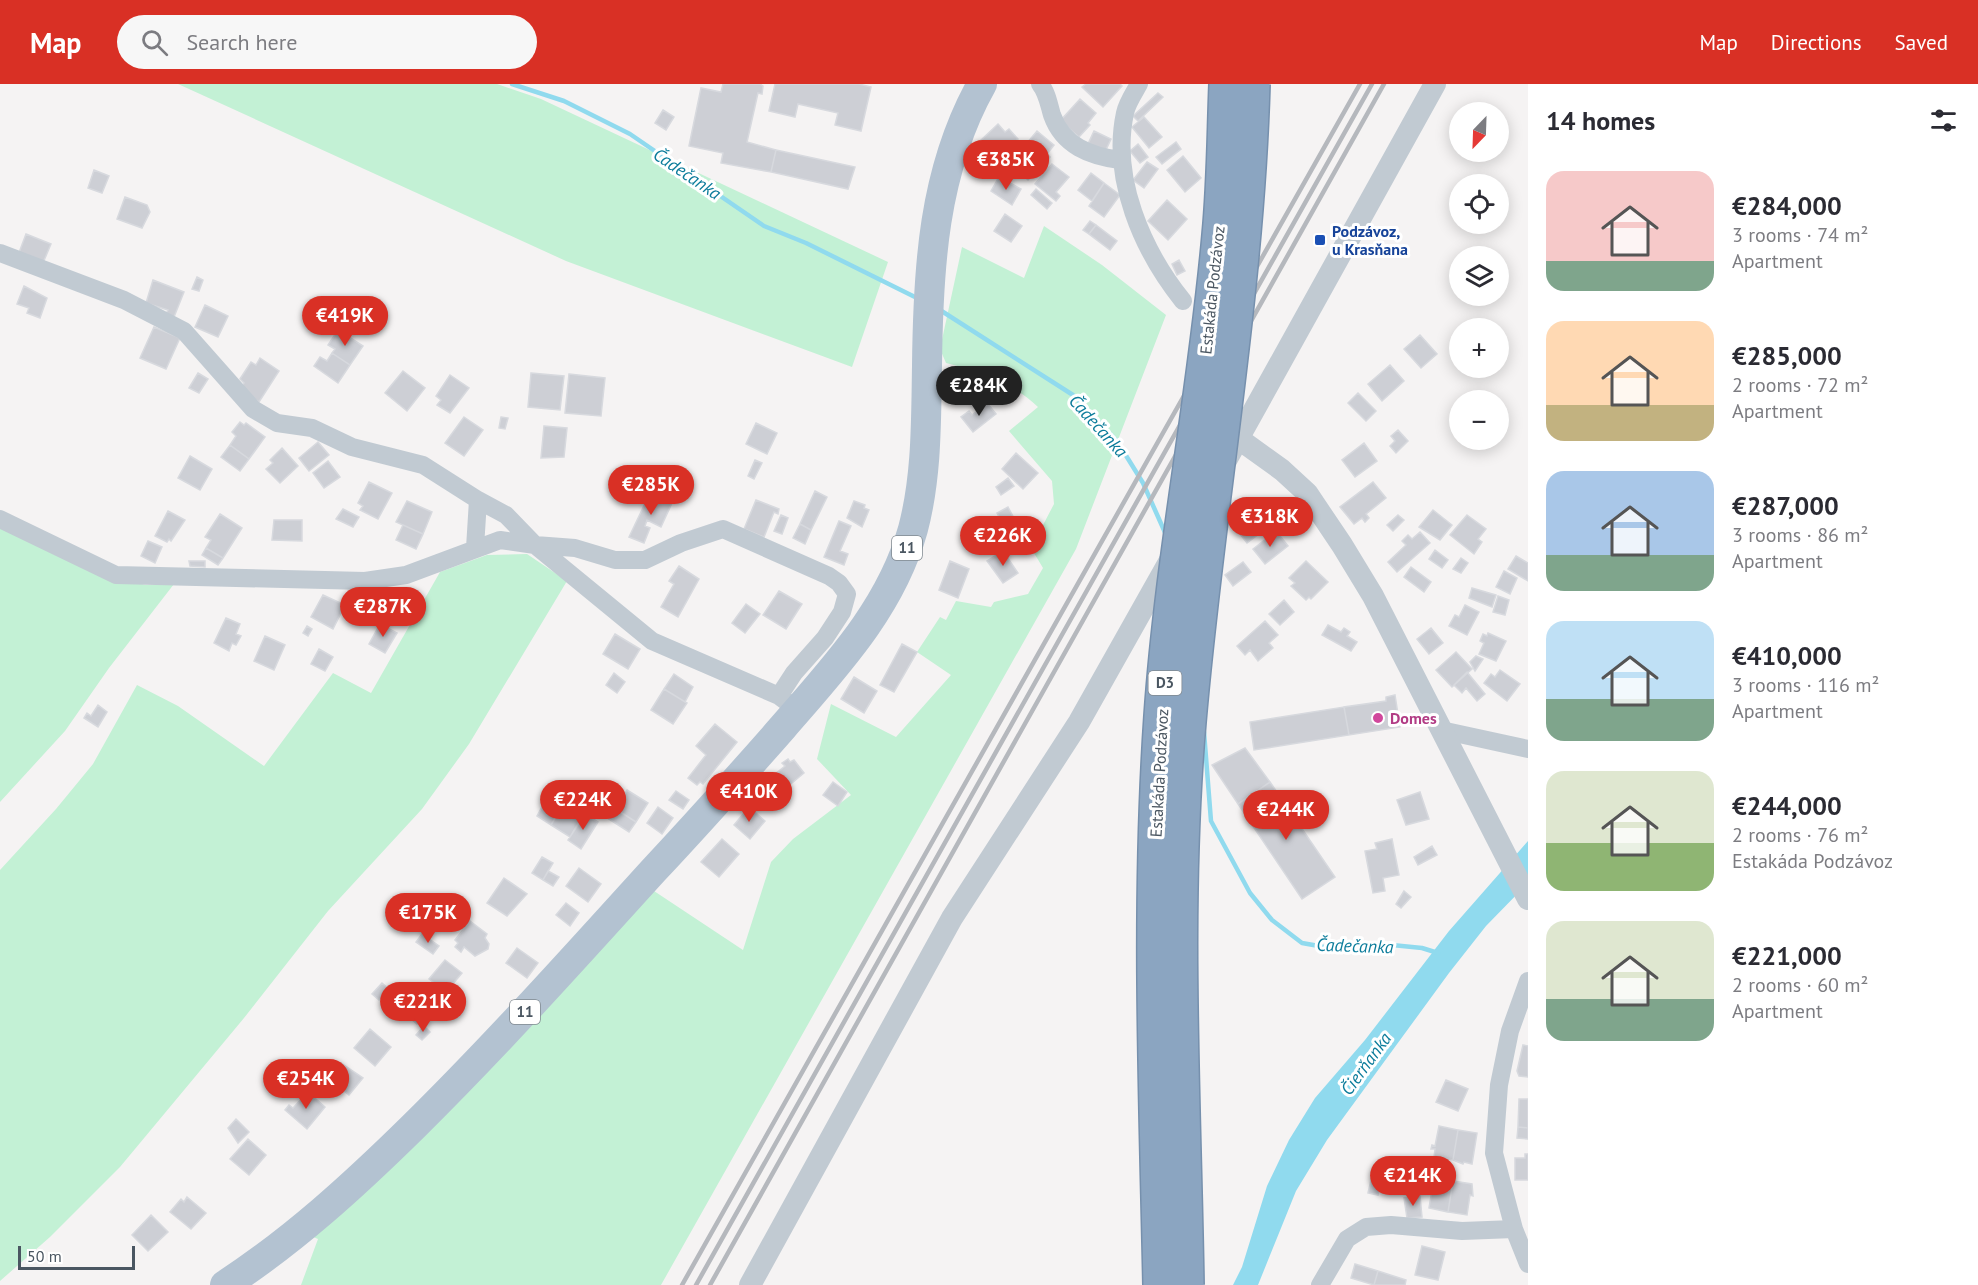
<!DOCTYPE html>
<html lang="en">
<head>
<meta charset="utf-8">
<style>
	:root { --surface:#fff; --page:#f7f7f7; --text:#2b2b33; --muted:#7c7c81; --accent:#d93025 }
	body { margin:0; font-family:"PT Sans",sans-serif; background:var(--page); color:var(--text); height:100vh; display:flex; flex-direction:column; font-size:22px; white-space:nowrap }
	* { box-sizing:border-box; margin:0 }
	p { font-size:20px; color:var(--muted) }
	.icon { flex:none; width:33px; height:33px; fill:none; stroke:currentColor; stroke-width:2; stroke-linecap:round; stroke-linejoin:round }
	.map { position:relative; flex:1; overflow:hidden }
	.drawer { display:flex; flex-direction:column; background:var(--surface); width:450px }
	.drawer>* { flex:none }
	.needle { width:39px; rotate:203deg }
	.tools { position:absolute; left:1449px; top:18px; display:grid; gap:12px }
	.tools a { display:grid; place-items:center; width:60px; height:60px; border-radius:50%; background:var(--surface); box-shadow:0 3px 15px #0003; font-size:30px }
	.scale { position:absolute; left:18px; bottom:15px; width:117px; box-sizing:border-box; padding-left:6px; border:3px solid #4a5661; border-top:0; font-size:16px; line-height:21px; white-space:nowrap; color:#4a5661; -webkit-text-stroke:4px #fff; paint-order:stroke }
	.price { position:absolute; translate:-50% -51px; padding:0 14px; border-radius:21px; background:var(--accent); color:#fff; font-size:20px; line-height:39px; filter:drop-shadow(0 2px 3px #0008) }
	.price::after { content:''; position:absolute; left:50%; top:36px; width:18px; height:14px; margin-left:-9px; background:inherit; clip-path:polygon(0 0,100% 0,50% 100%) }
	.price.selected { background:#222; color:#fff }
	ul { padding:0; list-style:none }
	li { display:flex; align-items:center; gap:18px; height:150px; padding:0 18px }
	li span { display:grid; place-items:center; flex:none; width:168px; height:120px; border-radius:18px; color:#555 }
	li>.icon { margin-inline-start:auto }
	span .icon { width:72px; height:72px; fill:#fffc; stroke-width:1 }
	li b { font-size:26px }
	h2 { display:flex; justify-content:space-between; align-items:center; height:72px; padding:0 18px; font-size:26px }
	header { display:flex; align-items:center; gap:36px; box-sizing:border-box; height:84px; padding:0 30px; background:var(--accent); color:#fff }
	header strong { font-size:28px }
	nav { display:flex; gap:33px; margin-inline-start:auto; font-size:21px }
	.search { width:420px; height:54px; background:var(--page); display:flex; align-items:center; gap:15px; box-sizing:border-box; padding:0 21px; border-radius:33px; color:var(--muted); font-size:22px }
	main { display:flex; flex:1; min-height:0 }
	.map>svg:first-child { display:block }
	.green { fill:#c3f1d5 }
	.water { fill:#90daee }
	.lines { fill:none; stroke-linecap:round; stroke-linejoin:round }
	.stream { stroke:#90daee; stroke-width:4.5 }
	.building { fill:#cdcfd5; stroke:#d7d9de; stroke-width:1.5 }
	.minor { stroke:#c1cad2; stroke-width:18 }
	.tertiary { stroke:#c1cad2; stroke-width:22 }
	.primary { stroke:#b3c2d1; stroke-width:30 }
	.rail { stroke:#b5b8bd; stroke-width:4.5 }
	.motorway-bridge-casing { stroke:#7690ad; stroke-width:36; stroke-linecap:butt }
	.motorway-bridge { stroke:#8ba5c1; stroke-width:33 }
	.transit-dot { fill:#1a4fb4; stroke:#fff; stroke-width:2 }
	.hotel-dot { fill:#d1479c; stroke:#fff; stroke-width:2 }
	.labels { text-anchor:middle; stroke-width:6; stroke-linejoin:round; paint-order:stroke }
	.shield { fill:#fff; stroke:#808990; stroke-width:1.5 }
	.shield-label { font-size:15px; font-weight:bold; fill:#4a5661 }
	.transit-label { font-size:16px; font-weight:bold; fill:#164399; stroke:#fff; text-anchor:start }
	.street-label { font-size:16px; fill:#4a5661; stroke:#fff }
	.hotel-label { font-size:16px; font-weight:bold; fill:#b23c85; stroke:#fff; text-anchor:start }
	.water-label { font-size:18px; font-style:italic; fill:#0c7c9b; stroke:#fff }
</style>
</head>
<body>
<header>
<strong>Map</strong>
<div class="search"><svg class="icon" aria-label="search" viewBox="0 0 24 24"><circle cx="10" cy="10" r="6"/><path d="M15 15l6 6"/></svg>Search here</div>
<nav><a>Map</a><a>Directions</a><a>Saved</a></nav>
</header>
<main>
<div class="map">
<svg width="1528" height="1201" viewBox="0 0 1528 1201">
	<rect width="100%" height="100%" fill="#f5f3f3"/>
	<path class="green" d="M178 0H497L541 15 888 178 852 283 566 177Z
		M1044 142 1102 181 1166 231 1076 465 661 1201H301L318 1155 304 1149 654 807 743 866 771 778 793 755 851 711 817 675 831 620 896 653 951 591 917 568 940 533 946 536 956 517 991 523 994 518 1028 510 1043 484 1031 464 1054 420 1052 397 1009 347 1038 323C1012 298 980 288 946 279L940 265 962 163 1024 194Z
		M0 443 118 495 146 501 174 500 109 584 65 647 0 718Z
		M527 470 567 497 469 660 422 725 328 827 244 934 120 1083 50 1153 0 1197V786L56 725 93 680 137 601 178 622 264 682 333 589 371 609 440 488 487 471Z"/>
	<path class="water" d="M1528 757V799L1486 842 1449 889 1327 1056 1296 1107 1258 1201H1233L1242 1183 1267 1102 1289 1056 1315 1014 1365 956 1449 847Z"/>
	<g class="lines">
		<path class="stream" d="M512 0 564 17 630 50 764 142 806 159 919 215
			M940 226 1073 311 1117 357 1143 399 1167 453
			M1204 648 1211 737 1250 809 1272 836 1302 859 1330 864 1392 861 1422 864 1438 869"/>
	</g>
	<path class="building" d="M723 0H760L763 2 762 10 758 9 747 58 776 66 771 88 721 79 723 69 689 62 701 4 721 8Z
		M775 0H859L871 3 861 47 835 41 838 29 798 20 795 33 769 27Z
		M1086 0H1120L1122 2 1103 23 1082 3Z
		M1158 9 1163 13 1138 37 1133 32Z
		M1080 15 1096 29 1088 39 1090 41 1079 53 1060 37Z
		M663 26 674 33 666 46 655 39Z
		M1144 33 1162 53 1149 64 1132 43Z
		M998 40 1005 48 1009 45 1018 55 1011 62 1015 66 1002 79 980 57Z
		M1037 47 1054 61 1047 70 1050 73 1037 87 1017 71Z
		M1094 47 1111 55 1105 68 1088 60Z
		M1176 58 1181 65 1162 80 1156 73Z
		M1138 60 1148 73 1140 79 1130 67Z
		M776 66 855 83 848 105 771 88Z
		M1183 72 1201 94 1185 108 1167 86Z
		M1147 78 1158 85 1144 104 1133 96Z
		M1052 80 1069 93 1056 108 1060 112 1056 117 1035 100Z
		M1024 82 1033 90 1028 96 1019 88Z
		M94 86 109 92 102 109 88 104Z
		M1091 89 1104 99 1092 117 1078 106Z
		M999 93 1021 105 1012 121 991 107Z
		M1104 99 1120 111 1104 133 1089 122Z
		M1036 105 1052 119 1047 125 1031 111Z
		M125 113 147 121 150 128 142 144 117 135Z
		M1167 116 1187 135 1168 156 1148 137Z
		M1005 130 1022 142 1011 158 994 147Z
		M1090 137 1096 141 1089 150 1083 146Z
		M1096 141 1117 157 1110 166 1089 150Z
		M26 150 51 160 43 179 17 174Z
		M1179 176 1185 187 1177 191 1172 180Z
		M197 193 203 196 199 207 192 205Z
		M153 196 184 208 174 233 166 230 168 226 146 219Z
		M24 202 47 214 40 234 27 229 29 224 17 220Z
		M205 221 228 232 218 253 195 243Z
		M154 243 180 254 166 285 140 274Z
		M338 246 363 262 350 281 332 269 335 265 328 261Z
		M1420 251 1437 270 1421 284 1404 265Z
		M332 269 350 281 338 299 314 282 320 273 327 277Z
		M260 274 279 287 259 318 240 306 244 299 240 295 251 278 256 281Z
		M1390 281 1404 297 1382 317 1368 300Z
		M403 287 425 304 407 327 385 309Z
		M198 289 208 295 199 309 189 304Z
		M531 289 564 292 560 326 528 323Z
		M569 290 605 294 601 332 565 329Z
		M450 291 469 304 450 329 437 321 441 316 436 312Z
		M1358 309 1376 327 1366 337 1348 319Z
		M987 319 996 330 973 348 961 333 969 327 972 331Z
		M464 333 483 346 464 372 445 359Z
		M501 333 508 334 505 345 499 344Z
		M240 338 244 341 246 339 265 353 249 375 230 361 236 352 232 348Z
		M756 339 777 349 767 370 746 360Z
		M544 342 567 344 564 373 541 374Z
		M1398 346 1408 357 1396 369 1390 362 1395 357 1391 352Z
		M318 358 329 371 309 387 299 374Z
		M1364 359 1377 377 1355 393 1342 376Z
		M230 361 249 375 240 387 221 373Z
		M282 364 298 382 280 399 266 385 273 379 270 376Z
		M1016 369 1038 389 1023 405 1002 385Z
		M190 372 212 385 200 406 178 394Z
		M755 376 762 379 754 395 748 392Z
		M328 377 340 393 324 404 313 389Z
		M1008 394 1014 402 1001 411 996 403Z
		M369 398 392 409 378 435 360 426 363 422 358 419Z
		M1373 398 1386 414 1366 430 1369 434 1365 438 1362 434 1354 440 1340 423Z
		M815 407 827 413 811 446 800 440Z
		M650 409 663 413 672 419 661 443 647 436 645 442 650 444 644 459 629 453Z
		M756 416 779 425 778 430 774 428 764 453 744 445Z
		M407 417 432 428 423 450 396 438Z
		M854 417 865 421 864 424 869 426 862 443 847 434Z
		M1008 423 1016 438 1005 444 997 429Z
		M1253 424 1268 443 1247 459 1232 440Z
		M343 425 359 433 353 443 336 435Z
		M1433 426 1452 441 1440 456 1419 443Z
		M168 427 185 436 171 457 169 455 167 458 155 452Z
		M220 430 242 444 223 474 206 464 211 456 205 453Z
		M781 431 788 434 782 450 774 447Z
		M1398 431 1404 436 1393 447 1387 441Z
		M1467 431 1486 445 1478 455 1482 458 1474 470 1450 451Z
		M274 436H302V457L272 456Z
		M839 437 851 442 840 467 848 470 844 481 824 473Z
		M800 440 811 446 805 460 793 454Z
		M403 441 423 450 416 465 396 456Z
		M1276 447 1288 462 1265 480 1253 465Z
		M1420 448 1430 459 1397 488 1388 478 1406 461 1402 457 1408 451 1412 455Z
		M148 457 162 463 155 479 141 472Z
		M206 464 223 474 218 481 202 471Z
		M1435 466 1448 476 1442 484 1429 475Z
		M1003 467 1018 489 1003 499 987 477Z
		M1516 472 1528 479V497L1508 485Z
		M1461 474 1468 479 1461 489 1453 485Z
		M189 477H205V483L190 482Z
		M950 477 969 485 958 514 939 506Z
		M1306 477 1328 498 1311 515 1309 513 1306 516 1291 502 1295 499 1289 494Z
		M1243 478 1251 488 1233 502 1225 491Z
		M679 482 699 495 678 533 661 523 674 500 669 497Z
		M1411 483 1431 498 1424 508 1404 493Z
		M1504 487 1517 494 1510 510 1496 503Z
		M1472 504 1496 511 1492 523 1469 514Z
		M779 507 802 520 786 545 763 531Z
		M323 511 345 521 333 545 311 533Z
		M1498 512 1509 516 1505 531 1493 528Z
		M1284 516 1294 528 1280 541 1269 530Z
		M746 520 760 530 745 549 732 539Z
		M1465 521 1479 528 1467 551 1449 542 1455 531 1459 533Z
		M226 534 240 540 236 550 241 552 236 561 232 559 229 567 214 559Z
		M1265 537 1278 551 1269 559 1273 564 1258 577 1250 566 1245 571 1237 562Z
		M380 540 397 549 385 569 369 560Z
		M1328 541 1341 548 1344 544 1350 548 1347 552 1357 558 1351 567 1322 551Z
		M307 542 312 545 308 552 303 549Z
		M1431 544 1443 559 1429 570 1417 555Z
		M1488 549 1506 557 1496 577 1479 570 1484 559 1480 557 1483 550 1487 552Z
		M615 550 640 565 628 585 603 570Z
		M265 552 285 561 274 586 254 577Z
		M902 560 917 568 894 608 880 601Z
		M319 565 333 573 325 587 311 580Z
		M1456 568 1472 585 1452 603 1436 586Z
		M1476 572 1483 575 1475 587 1470 578Z
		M1500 586 1520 600 1507 617 1484 599 1491 590 1495 593Z
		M1467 588 1485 610 1477 617 1466 604 1462 609 1454 601Z
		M614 589 625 598 617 609 606 601Z
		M674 590 693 603 685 618 664 605Z
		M854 593 877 607 864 629 841 615Z
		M664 605 687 619 673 640 651 626Z
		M1395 611 1400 643 1349 651 1344 623 1386 617V613Z
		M98 621 107 628 98 643 84 634 87 629 91 632Z
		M1344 623 1349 651 1254 666 1250 638Z
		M715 640 737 658 703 700 700 698 697 701 688 694 706 671 696 662Z
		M1245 664 1270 698 1238 720 1212 681Z
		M788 675 790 678 794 676 804 689 786 704 775 690 785 682 782 679Z
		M833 698 847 708 838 722 823 711Z
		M1270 698 1335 793 1302 815 1238 720Z
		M565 703 587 715 582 725 560 713Z
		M627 706 648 719 636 738 611 722 621 707 625 710Z
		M676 707 689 716 683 725 669 716Z
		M550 708 559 714 555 720 562 723 551 741 537 732Z
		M1420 708 1429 735 1406 741 1397 716Z
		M608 720 636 738 629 748 601 730Z
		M562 723 581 735 570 753 551 741Z
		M658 723 673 734 662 750 647 739Z
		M749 723 765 737 750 755 734 741Z
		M585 730 598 738 581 765 568 756Z
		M722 755 739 770 719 793 701 778Z
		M1392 755 1399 791 1383 794 1385 807 1373 809 1365 767 1377 765 1375 759Z
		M1432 762 1437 771 1418 781 1414 773Z
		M542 773 553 779 543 796 532 789Z
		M579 784 601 800 588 818 566 802Z
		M548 787 559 793 553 802 543 796Z
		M504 794 527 810 507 832 487 819Z
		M1404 807 1411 813 1401 824 1396 820Z
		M566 819 579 829 570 842 556 831Z
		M470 837 487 850 485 854 489 860 488 865 475 872 464 863 461 868 455 863 458 859 455 856Z
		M422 850 439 862 433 870 416 858Z
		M517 864 538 879 527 894 506 879Z
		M445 876 462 889 446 908 429 895Z
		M382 899 389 905 379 916 372 910Z
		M408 907 413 911 416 907 433 923 417 940 395 921Z
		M424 942 430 948 422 956 416 951Z
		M370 945 391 963 375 982 354 964Z
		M1523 961 1528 962V993L1519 992 1517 987Z
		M341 979 363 994 349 1011 333 998 335 995 331 991Z
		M1446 996 1468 1005 1458 1027 1436 1018Z
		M308 1008 325 1023 307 1045 285 1026 289 1021 293 1024Z
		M1519 1015H1528V1044L1518 1043Z
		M236 1035 249 1048 238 1059 228 1044Z
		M1439 1042 1458 1046 1453 1076 1434 1073 1435 1065H1431L1432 1061 1435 1062Z
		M1518 1043 1528 1044V1055L1517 1054Z
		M1458 1046 1477 1049 1472 1080 1464 1078 1463 1080 1453 1076Z
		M248 1055 266 1071 249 1091 230 1075Z
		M1525 1070H1528V1096H1515V1074H1525Z
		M1398 1083 1419 1086 1416 1105 1391 1101 1393 1088 1397 1089Z
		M1372 1092 1381 1095 1378 1111 1368 1109Z
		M1442 1093 1453 1097 1448 1128 1429 1124 1434 1094 1442 1095Z
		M1453 1097 1472 1100 1473 1112 1470 1111 1467 1131 1448 1128Z
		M1420 1112 1422 1133 1407 1134 1404 1114Z
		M187 1113 206 1129 191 1145 170 1128 181 1115 184 1118Z
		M151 1131 168 1148 148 1167 132 1151Z
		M1422 1162 1445 1168 1438 1196 1415 1191Z
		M1355 1180 1378 1187 1374 1201 1351 1194Z
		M1378 1187 1406 1196 1405 1201H1374Z"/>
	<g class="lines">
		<path class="minor" d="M1040 0C1047 8 1049 21 1052 31 1063 62 1090 72 1120 76
			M1139 0C1134 9 1127 19 1125 29 1111 94 1142 166 1183 217
			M0 169 124 216 184 247 253 325 277 339 312 344 352 363 423 381 478 416 506 431 535 461 575 464 615 476H645L681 459 723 445 829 492 839 499 847 510 842 528 825 554 794 589 779 612
			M0 435 116 491 365 497 406 491 500 456 535 461 652 557 779 612 787 618
			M475 464 478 416
			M1441 646 1528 665
			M1528 897 1510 947 1499 1001 1494 1069 1514 1145 1528 1180
			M1320 1201 1347 1155 1366 1143 1391 1141 1462 1147 1514 1145"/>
		<path class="tertiary" d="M1239 355 1282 386 1307 409 1342 461 1373 512 1528 815
			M1223 382 1435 0
			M750 1201 952 834 1079 638 1173 471"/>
		<path class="primary" d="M225 1201C294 1156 354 1101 413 1043 496 961 574 874 653 787 697 740 740 692 783 643 835 583 891 524 913 445 927 392 926 337 927 282 928 185 933 87 982 0"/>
		<path class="rail" d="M682 1201 1360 0
			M696 1201 1372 0
			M710 1201 1384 0"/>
		<defs>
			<path id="motorway-bridge" d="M1160 1201C1156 1011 1148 821 1161 632 1172 471 1205 312 1219 151 1224 101 1224 50 1226 0
				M1187 1201C1184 1014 1173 825 1189 638 1207 425 1247 214 1253 0"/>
		</defs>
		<use href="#motorway-bridge" class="motorway-bridge-casing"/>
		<use href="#motorway-bridge" class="motorway-bridge"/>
	</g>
	<rect class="transit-dot" x="1314" y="150" width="12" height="12" rx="3"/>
	<circle class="hotel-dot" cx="1378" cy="634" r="6"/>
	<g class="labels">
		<g class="shield">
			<rect x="892" y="452" width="30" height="24" rx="4.5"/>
			<rect x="1148.5" y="587" width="33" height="24" rx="4.5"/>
			<rect x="510" y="916" width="30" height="24" rx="4.5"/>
		</g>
		<g class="shield-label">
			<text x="907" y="469">11</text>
			<text x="1165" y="604">D3</text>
			<text x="525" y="933">11</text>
		</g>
		<g class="transit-label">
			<text x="1332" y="153">Podzávoz,<tspan x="1332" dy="18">u Krasňana</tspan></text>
		</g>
		<g class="street-label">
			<text transform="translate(1212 206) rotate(-84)" y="6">Estakáda Podzávoz</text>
			<text transform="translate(1159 689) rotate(-87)" y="6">Estakáda Podzávoz</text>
		</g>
		<g class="hotel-label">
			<text x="1390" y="640">Domes</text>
		</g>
		<g class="water-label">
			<text transform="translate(687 90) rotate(34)" y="6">Čadečanka</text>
			<text transform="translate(1098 342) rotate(48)" y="6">Čadečanka</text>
			<text transform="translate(1355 862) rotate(2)" y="6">Čadečanka</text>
			<text transform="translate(1366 980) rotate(-54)" y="6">Čierňanka</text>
		</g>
	</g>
</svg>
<div class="tools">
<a><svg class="needle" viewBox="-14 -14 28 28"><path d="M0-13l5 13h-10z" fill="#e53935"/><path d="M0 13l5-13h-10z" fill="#7c7c81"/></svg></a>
<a><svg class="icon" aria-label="locate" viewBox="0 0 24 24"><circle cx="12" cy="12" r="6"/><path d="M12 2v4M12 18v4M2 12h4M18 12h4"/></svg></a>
<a><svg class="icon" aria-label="layers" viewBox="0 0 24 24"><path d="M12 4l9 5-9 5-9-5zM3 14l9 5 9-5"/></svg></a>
<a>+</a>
<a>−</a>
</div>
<div class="scale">50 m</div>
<b class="price" style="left:1006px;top:107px">€385K</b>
<b class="price" style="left:345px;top:263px">€419K</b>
<b class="price selected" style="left:979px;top:333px">€284K</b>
<b class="price" style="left:651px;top:432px">€285K</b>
<b class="price" style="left:1270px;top:464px">€318K</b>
<b class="price" style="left:1003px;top:483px">€226K</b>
<b class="price" style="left:383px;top:554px">€287K</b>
<b class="price" style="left:749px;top:739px">€410K</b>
<b class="price" style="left:583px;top:747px">€224K</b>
<b class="price" style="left:1286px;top:757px">€244K</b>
<b class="price" style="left:428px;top:860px">€175K</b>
<b class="price" style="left:423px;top:949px">€221K</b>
<b class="price" style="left:306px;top:1026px">€254K</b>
<b class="price" style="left:1413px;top:1123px">€214K</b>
</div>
<section class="drawer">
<h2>14 homes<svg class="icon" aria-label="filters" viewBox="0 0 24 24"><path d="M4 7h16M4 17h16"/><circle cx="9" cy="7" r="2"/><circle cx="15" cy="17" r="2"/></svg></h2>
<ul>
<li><span style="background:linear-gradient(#f6c9c9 75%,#7fa58c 0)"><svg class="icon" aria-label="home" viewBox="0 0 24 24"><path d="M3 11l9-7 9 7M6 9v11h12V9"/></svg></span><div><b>€284,000</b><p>3 rooms · 74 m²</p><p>Apartment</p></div></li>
<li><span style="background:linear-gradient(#ffd9b3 70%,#c2b280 0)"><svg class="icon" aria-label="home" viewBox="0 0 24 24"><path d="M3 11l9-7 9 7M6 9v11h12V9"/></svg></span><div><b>€285,000</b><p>2 rooms · 72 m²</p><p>Apartment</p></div></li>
<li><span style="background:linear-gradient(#a9c7e8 70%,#7fa58c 0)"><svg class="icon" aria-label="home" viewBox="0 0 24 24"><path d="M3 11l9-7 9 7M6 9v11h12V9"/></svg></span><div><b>€287,000</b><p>3 rooms · 86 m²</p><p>Apartment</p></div></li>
<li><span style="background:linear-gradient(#bfe0f5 65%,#7fa58c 0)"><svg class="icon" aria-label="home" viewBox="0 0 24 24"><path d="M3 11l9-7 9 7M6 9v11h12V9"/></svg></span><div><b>€410,000</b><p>3 rooms · 116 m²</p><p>Apartment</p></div></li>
<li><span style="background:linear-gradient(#dfe7d0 60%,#8fb573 0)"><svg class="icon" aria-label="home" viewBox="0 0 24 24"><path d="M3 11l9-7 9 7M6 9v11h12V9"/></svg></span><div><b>€244,000</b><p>2 rooms · 76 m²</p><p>Estakáda Podzávoz</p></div></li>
<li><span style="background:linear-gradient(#dfe7d0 65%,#7fa58c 0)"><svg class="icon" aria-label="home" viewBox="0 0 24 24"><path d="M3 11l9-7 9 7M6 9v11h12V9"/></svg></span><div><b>€221,000</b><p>2 rooms · 60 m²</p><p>Apartment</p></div></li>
</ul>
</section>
</main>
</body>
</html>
